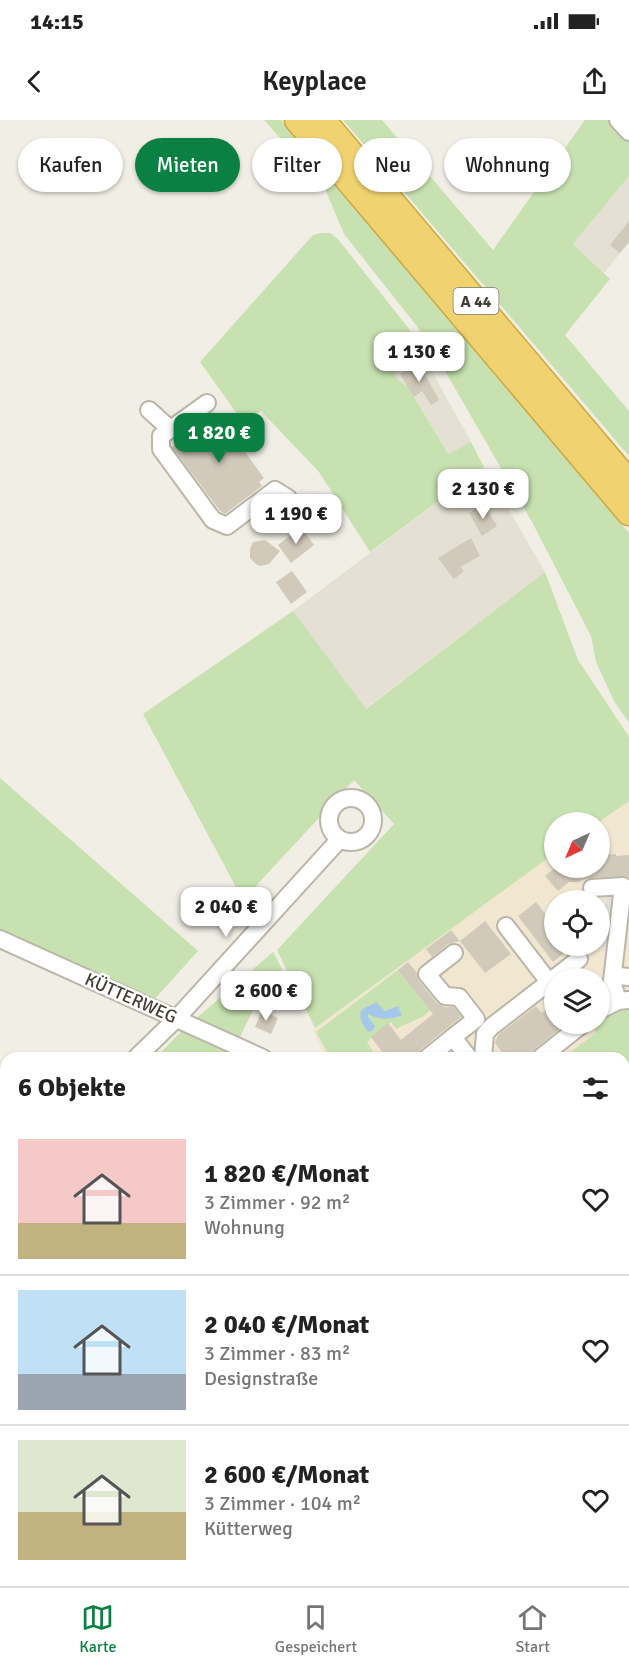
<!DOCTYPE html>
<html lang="de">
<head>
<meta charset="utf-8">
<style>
	:root { --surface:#fff; --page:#f6f6f6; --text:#222; --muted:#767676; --line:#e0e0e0; --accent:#0b8043 }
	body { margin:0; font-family:Signika,sans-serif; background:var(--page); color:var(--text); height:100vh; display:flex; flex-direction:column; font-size:22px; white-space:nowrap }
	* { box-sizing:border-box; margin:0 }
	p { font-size:20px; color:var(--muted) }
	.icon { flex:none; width:33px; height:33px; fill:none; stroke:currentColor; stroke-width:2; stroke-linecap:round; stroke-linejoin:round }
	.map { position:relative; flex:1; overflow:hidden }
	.panel { position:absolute; left:0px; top:932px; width:630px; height:536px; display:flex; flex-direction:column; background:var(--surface); border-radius:18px 18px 0 0; box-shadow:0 2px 4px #0004 }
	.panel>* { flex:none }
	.guide { position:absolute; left:18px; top:18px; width:594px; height:54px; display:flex; gap:12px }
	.needle { width:39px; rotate:224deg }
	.controls { position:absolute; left:544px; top:692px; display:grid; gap:12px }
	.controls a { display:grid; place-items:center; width:66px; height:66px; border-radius:50%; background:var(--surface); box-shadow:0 2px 4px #0004; font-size:30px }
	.price { position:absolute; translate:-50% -51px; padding:0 14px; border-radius:12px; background:#fff; color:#222; font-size:20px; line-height:39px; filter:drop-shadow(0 2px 3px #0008) }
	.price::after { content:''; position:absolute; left:50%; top:36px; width:18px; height:14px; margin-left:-9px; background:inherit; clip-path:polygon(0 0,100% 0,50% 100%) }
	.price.active { background:var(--accent); color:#fff }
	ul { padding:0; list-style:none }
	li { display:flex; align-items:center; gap:18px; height:150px; padding:0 18px }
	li+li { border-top:2px solid var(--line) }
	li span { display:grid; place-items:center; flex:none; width:168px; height:120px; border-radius:0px; color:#555 }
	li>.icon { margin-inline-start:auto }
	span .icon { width:72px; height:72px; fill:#fffc; stroke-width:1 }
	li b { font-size:26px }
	h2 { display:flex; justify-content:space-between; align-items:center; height:72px; padding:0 18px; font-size:26px }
	.pill { padding:0 21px; border-radius:27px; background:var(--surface); box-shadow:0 2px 4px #0004; font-size:21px; line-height:54px }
	.pill.active { background:var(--accent); color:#fff }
	.status { display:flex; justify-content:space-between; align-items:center; height:42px; padding:0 30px; background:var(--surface); direction:ltr }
	.status svg { height:16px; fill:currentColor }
	header { display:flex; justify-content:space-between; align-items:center; height:78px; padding:0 18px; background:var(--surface); font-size:27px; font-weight:600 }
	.menu { display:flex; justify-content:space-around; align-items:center; height:84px; border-top:2px solid var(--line); background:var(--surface); font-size:16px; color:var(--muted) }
	.menu a { display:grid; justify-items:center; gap:3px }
	.menu .active { color:var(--accent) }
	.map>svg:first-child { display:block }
	.residential { fill:#e4e0d3 }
	.commercial { fill:#f1e7d1; fill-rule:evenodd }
	.green { fill:#c7e2b0 }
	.parking { fill:#e2e0dc }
	.water { fill:#a5c7e9 }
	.building { fill:#d1cabb }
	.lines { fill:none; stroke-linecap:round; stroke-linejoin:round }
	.minor-casing { stroke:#bbb6a8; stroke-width:20 }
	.highway-casing { stroke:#cea841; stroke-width:27 }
	.minor { stroke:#fff; stroke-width:16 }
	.highway { stroke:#f0d270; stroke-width:24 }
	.labels { text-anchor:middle; stroke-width:5; stroke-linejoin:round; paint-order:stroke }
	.shield { fill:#fff; stroke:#7b7872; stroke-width:1.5 }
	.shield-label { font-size:16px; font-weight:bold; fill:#423e35 }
	.street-label { font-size:18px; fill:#423e35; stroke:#fff }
</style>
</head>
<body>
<div class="status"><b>14:15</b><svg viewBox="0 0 49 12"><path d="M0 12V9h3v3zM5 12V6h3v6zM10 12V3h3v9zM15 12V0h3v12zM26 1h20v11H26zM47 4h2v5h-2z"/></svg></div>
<header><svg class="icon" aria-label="back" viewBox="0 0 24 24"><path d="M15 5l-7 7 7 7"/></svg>Keyplace<svg class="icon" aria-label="share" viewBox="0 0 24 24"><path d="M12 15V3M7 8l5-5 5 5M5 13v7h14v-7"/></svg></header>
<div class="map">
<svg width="629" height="1466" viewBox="0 0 629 1466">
	<rect width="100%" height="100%" fill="#f0eee5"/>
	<path class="residential" d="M629 56V122L604 153 573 124Z
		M413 228 420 230 471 322 448 334 408 267 398 260 389 241Z
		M484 347 545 452 365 589 293 491Z"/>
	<path class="commercial" d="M629 681V1290L624 1286V938L325 937 313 910 452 807 555 733V747H600L599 702ZM555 780H600V825H555ZM555 858H600V903H555Z"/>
	<path class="green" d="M264 0H281L629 413V603L614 581 596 542 591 516 532 402 437 237 416 205 344 114 325 69Z
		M343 0H382L493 130 585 0H612L629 19V56L573 124 610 159 565 215 629 291V336Z
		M321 113H330L338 119 409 209 420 230 413 228 390 242 398 260 408 267 448 334 471 322 484 347 370 432 319 352 261 291 243 302 200 242 313 115Z
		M545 452 578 540 629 617V681L599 702H555V733L315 908 277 830 394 704 354 660 243 780 143 594 293 491 366 589Z
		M0 658 198 831 152 882 0 816Z
		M273 832 282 849 269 877 254 888 237 923 192 902Z
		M398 850 430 890 424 896 396 909 391 902 367 922 372 930 374 937H330L316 912Z
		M629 886V1086L624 1084V938H562L596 913 591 903H600V897L604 895Z
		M186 907 253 938H155Z
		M629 1100V1212L624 1187V1111Z
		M0 1195 6 1199V1461H401L407 1466H0Z"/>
	<path class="parking" d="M606 773 629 774 627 817 622 819 620 833 603 832Z"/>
	<path class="water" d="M376 882 385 891 398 886 402 895C392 900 378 900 368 894V897L375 906 373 910 369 912C364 909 357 895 362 890 365 887 373 885 376 882Z"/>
	<path class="building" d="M629 101V122L620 133 610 125Z
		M419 243 439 280 431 285 422 271 414 277 400 254Z
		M217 294 264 358 259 362 262 366 225 394 220 391 172 327Z
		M484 384 497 406 482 416 469 393Z
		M301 407 314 425 291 443 278 425Z
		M471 418 480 436 460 447 464 451 454 459 438 438Z
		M265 420 280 431 269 444 260 446 256 444 250 438V429L253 422Z
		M292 451 307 472 291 484 276 462Z
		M616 734V736L629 735V757L622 756 591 758 580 760V762H569L558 771 545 756 556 747H600V735Z
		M536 782 555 807V825H574L553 842 518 796Z
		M485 801 511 834 485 853 460 821Z
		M451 810 460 821 448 824 432 837 426 829Z
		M408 842 417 853 419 861 437 883 444 887H454L461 897 420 930 417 938H387L371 917 388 903 401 920 433 894 398 850Z
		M555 883V903H567L524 938H506L495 923 498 915 536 886 542 893Z
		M262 890 278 898 271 914 255 907Z"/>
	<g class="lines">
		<defs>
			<path id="minor" d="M618 0 629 12
				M207 283 161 316V329L213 400 227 406 275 370 288 378
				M149 290 170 309
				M329 700a22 22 0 1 1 44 0a22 22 0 1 1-44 0Z
				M592 768 623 766 612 861 618 881
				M506 806 549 862
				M0 819 263 938
				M612 861 619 856 629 857
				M600 890 618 881 628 880
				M453 917 476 899 459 877 445 876 427 854 454 833
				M136 938 177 898 339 720
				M427 938 453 917 469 938
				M483 938 485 914 491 907 579 839
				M540 938 584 903
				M624 1242 629 1235
				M624 1281 629 1285
				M624 1388 629 1385
				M601 1461 604 1466
				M426 1466 430 1461
				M484 1466 488 1461"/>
			<path id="highway" d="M297 0 629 393
				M323 0 629 362"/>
		</defs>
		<use href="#minor" class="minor-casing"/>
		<use href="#highway" class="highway-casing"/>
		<use href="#minor" class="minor"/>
		<use href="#highway" class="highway"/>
	</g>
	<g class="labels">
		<rect class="shield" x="453.5" y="168" width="45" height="26" rx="4.5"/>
		<g class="shield-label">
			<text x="476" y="187">A 44</text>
		</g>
		<g class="street-label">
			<text transform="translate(131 878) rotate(24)" y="6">KÜTTERWEG</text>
		</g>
	</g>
</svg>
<div class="controls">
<a><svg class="needle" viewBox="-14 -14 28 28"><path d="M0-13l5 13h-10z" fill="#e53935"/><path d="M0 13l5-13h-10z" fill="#767676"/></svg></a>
<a><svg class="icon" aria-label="locate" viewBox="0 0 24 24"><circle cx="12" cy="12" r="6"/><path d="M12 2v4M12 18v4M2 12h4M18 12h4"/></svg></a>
<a><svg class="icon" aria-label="layers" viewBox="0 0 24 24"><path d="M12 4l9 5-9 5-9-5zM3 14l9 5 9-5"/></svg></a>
</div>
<b class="price" style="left:419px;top:263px">1 130 €</b>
<b class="price active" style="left:219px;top:344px">1 820 €</b>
<b class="price" style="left:483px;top:400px">2 130 €</b>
<b class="price" style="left:296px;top:425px">1 190 €</b>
<b class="price" style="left:226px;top:818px">2 040 €</b>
<b class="price" style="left:266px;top:902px">2 600 €</b>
<div class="guide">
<a class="pill">Kaufen</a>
<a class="pill active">Mieten</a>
<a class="pill">Filter</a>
<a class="pill">Neu</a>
<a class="pill">Wohnung</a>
</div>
<section class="panel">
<h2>6 Objekte<svg class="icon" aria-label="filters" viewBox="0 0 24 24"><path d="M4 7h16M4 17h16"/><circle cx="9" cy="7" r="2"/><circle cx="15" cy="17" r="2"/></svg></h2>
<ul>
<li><span style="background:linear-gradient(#f6c9c9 70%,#c2b280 0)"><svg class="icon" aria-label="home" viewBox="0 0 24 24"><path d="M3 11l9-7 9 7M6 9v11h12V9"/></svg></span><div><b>1 820 €/Monat</b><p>3 Zimmer · 92 m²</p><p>Wohnung</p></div><svg class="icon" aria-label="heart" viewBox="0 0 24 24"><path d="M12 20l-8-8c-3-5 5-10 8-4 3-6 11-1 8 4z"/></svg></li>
<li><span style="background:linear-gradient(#bfe0f5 70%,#9aa5b1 0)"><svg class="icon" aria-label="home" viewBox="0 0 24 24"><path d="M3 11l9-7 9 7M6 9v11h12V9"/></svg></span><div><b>2 040 €/Monat</b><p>3 Zimmer · 83 m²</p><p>Designstraße</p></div><svg class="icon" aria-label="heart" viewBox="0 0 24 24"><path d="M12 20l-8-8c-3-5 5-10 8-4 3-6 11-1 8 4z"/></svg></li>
<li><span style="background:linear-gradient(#dfe7d0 60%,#c2b280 0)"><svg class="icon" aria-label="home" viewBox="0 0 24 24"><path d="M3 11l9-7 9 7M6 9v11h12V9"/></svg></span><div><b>2 600 €/Monat</b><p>3 Zimmer · 104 m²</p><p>Kütterweg</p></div><svg class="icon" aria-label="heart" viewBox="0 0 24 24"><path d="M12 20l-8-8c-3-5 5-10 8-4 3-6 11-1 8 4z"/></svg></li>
</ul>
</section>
</div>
<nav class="menu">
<a class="active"><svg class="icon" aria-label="map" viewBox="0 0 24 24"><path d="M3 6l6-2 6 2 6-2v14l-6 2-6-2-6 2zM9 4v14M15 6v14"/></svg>Karte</a>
<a><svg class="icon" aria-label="saved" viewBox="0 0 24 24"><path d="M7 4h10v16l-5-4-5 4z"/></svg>Gespeichert</a>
<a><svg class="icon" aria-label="home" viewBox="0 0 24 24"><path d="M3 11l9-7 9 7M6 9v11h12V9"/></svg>Start</a>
</nav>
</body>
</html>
